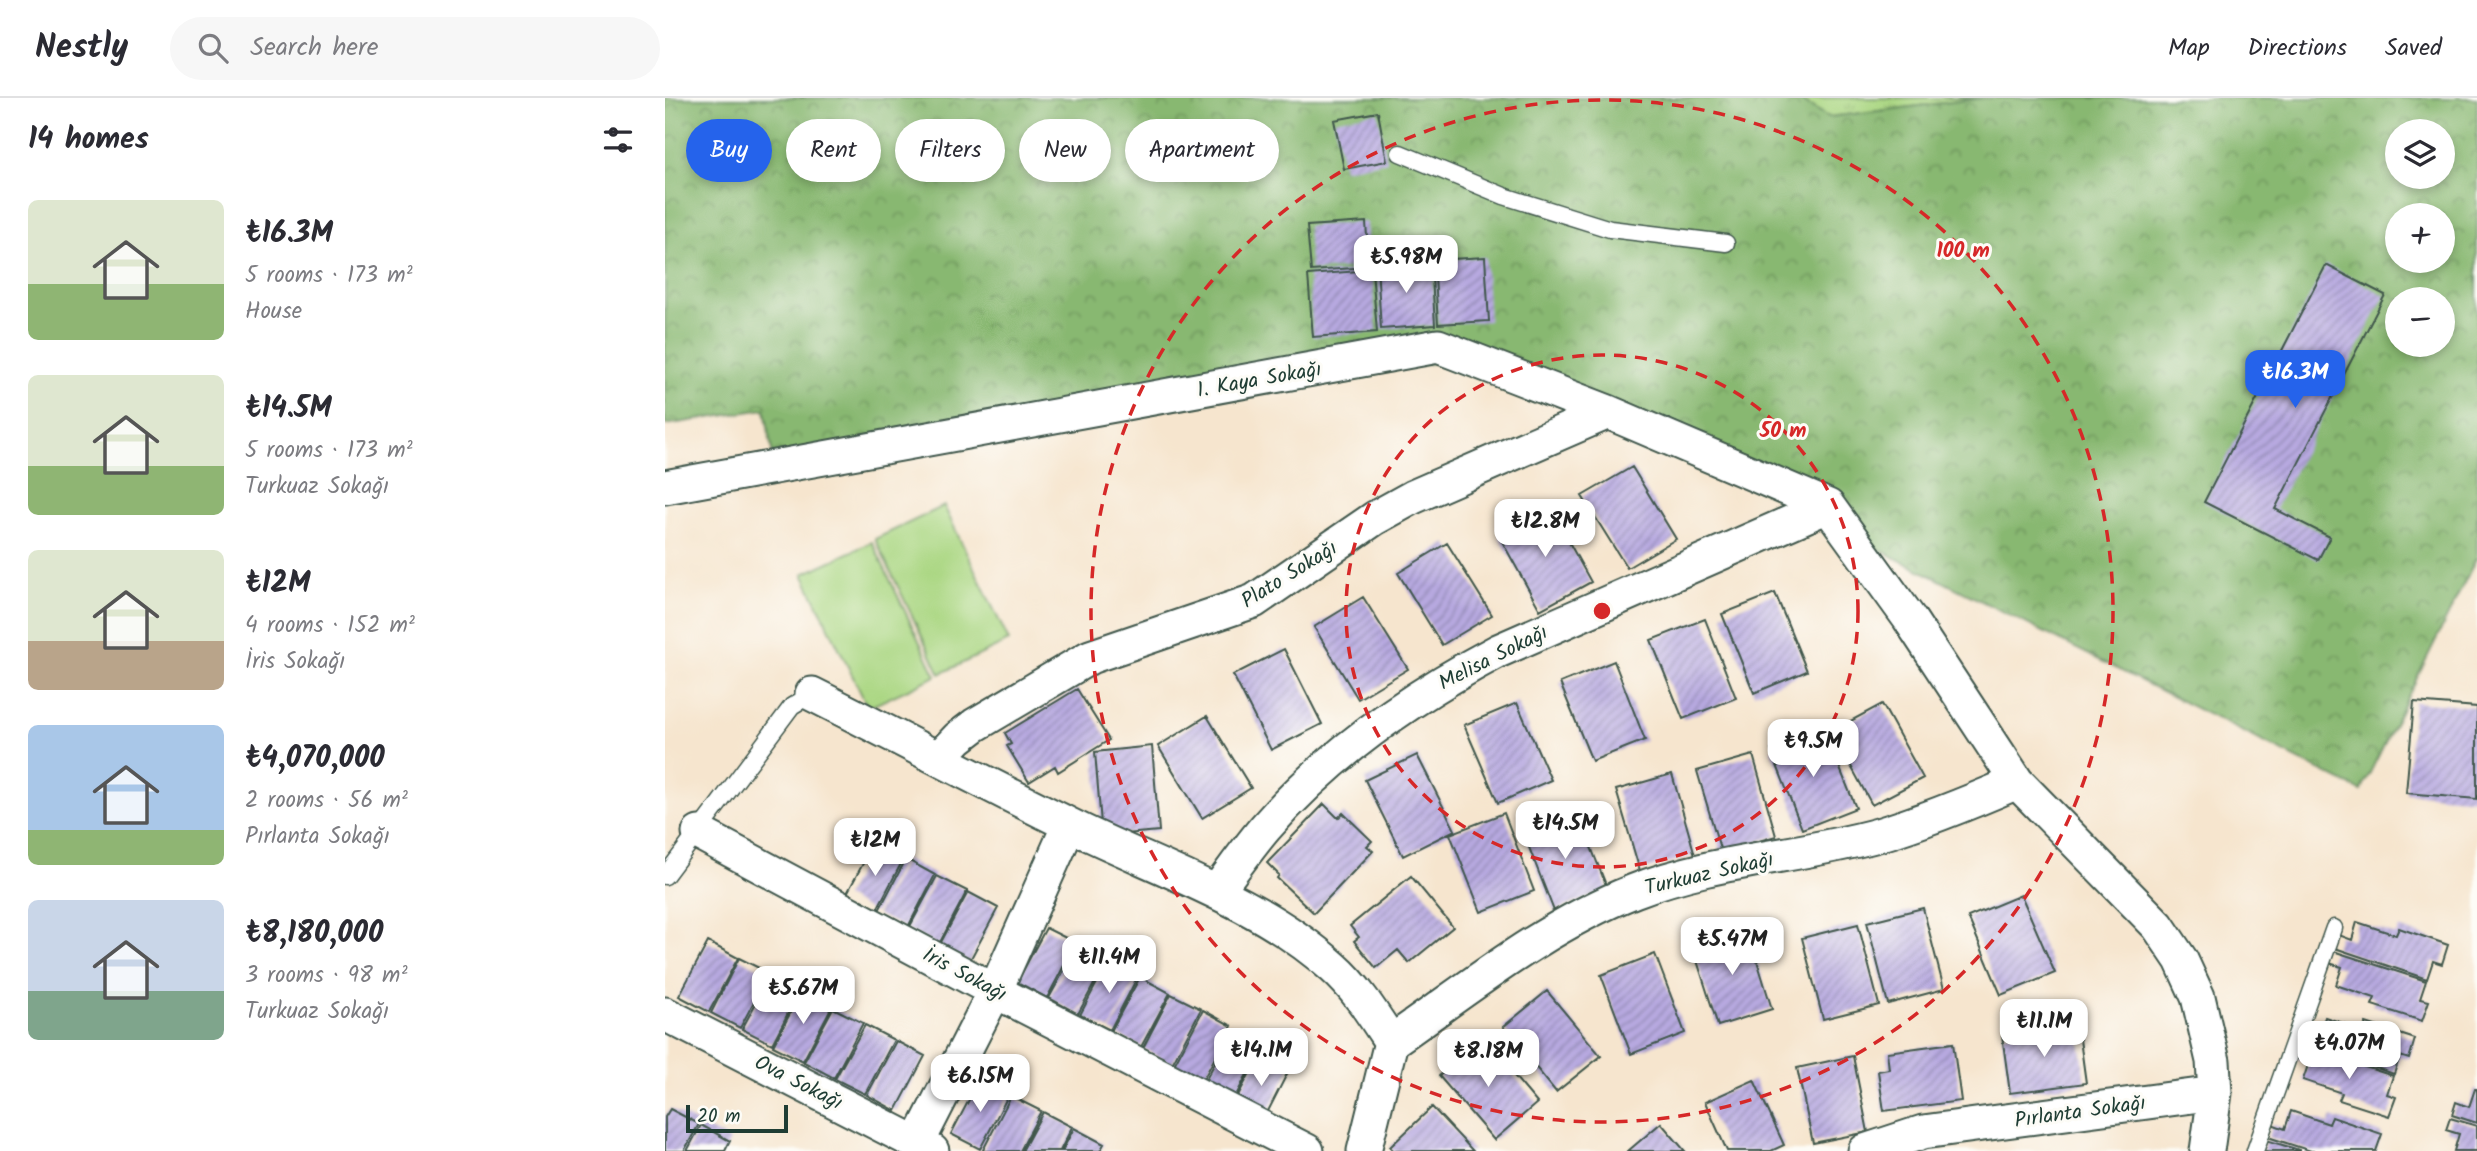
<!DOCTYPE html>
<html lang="en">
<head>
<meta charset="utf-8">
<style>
	:root { --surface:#fff; --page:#f7f7f7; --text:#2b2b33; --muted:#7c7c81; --line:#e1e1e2; --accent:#2563eb }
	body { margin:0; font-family:Kalam,sans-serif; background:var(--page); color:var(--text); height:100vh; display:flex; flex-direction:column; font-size:26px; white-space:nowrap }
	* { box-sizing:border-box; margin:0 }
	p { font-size:23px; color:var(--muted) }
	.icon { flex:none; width:38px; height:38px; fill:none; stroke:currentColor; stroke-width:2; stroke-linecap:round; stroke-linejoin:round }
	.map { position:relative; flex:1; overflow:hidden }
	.sheet { display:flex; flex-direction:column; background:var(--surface); width:665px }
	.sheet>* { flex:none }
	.guide { position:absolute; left:21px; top:21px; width:665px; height:63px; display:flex; gap:14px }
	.fabs { position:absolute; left:1720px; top:21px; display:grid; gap:14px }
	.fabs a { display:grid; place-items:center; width:70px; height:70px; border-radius:50%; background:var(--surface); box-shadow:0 4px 10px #0003; font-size:35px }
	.scale { position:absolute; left:21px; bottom:18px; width:102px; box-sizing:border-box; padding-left:7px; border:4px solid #1f3d34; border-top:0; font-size:19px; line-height:24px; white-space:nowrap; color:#1f3d34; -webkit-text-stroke:5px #fdfcf7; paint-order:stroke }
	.price { position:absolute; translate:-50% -60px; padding:0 16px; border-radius:14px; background:#fff; color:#222; font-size:23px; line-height:46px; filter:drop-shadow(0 2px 4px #0008) }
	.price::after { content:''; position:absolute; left:50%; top:42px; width:21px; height:16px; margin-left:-10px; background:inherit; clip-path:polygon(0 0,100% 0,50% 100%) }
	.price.active { background:var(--accent); color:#fff }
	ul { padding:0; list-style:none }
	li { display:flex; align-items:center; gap:21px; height:175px; padding:0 28px }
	li span { display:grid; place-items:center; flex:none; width:196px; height:140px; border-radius:10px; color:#555 }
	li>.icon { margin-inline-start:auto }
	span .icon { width:84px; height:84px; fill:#fffc; stroke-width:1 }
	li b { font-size:30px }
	h2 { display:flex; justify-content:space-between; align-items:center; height:84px; padding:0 28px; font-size:30px }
	.pill { padding:0 24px; border-radius:32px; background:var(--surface); box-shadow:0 4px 10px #0003; font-size:24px; line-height:63px }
	.pill.active { background:var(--accent); color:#fff }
	header { display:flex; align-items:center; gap:42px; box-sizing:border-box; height:98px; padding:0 35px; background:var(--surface); border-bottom:2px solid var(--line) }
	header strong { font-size:33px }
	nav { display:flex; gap:38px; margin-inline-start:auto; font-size:24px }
	.search { width:490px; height:63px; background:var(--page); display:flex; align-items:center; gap:18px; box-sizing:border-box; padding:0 24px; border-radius:38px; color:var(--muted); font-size:26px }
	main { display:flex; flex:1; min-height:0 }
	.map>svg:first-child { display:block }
	.grass { fill:url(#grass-tufts); stroke:#658a5c; stroke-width:2 }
	.forest { fill:url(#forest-crowns); stroke:#547a52; stroke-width:2; fill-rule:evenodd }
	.pitch { fill:#abd783; stroke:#658a5c; stroke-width:2 }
	.building { fill:url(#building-hatch) }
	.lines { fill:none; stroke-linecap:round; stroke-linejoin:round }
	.service-casing { stroke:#3f564b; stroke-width:19 }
	.minor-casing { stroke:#3f564b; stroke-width:37 }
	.service { stroke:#fff; stroke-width:16 }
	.minor { stroke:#fff; stroke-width:33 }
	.ring { fill:none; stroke:#d62828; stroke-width:3.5; stroke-dasharray:12 9 }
	.labels { text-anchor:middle; stroke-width:6; stroke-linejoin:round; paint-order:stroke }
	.street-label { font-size:21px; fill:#1f3d34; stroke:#fdfcf7 }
	.centre { fill:#d62828; stroke:#fdfcf7; stroke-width:3.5 }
	.ring-label { font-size:21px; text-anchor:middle; font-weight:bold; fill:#d62828; stroke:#fdfcf7; stroke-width:6; stroke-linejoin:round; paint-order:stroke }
</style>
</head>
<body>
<header>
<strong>Nestly</strong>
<div class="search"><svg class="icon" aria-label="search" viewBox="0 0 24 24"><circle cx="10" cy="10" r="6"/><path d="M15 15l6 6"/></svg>Search here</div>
<nav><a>Map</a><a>Directions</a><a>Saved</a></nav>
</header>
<main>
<section class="sheet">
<h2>14 homes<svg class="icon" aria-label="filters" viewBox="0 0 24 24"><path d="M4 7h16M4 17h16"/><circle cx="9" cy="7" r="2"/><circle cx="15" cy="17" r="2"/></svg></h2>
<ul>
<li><span style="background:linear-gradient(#dfe7d0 60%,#8fb573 0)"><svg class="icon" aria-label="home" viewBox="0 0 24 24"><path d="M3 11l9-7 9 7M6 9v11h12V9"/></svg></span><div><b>₺16.3M</b><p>5 rooms · 173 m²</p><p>House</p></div></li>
<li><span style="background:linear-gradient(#dfe7d0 65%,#8fb573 0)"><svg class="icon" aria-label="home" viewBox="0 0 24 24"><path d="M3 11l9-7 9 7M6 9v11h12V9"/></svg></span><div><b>₺14.5M</b><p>5 rooms · 173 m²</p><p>Turkuaz Sokağı</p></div></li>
<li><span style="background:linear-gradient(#dfe7d0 65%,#b9a48a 0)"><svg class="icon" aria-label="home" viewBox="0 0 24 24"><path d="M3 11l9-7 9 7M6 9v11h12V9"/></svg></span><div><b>₺12M</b><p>4 rooms · 152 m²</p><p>İris Sokağı</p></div></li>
<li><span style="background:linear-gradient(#a9c7e8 75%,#8fb573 0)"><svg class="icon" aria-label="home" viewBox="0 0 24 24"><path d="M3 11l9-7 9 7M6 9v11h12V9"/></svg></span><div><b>₺4,070,000</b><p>2 rooms · 56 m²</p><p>Pırlanta Sokağı</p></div></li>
<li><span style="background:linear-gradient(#c9d6e8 65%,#7fa58c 0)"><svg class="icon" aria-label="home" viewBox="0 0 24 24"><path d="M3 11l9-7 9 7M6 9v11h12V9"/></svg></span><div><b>₺8,180,000</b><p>3 rooms · 98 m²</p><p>Turkuaz Sokağı</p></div></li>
</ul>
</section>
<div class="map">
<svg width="1812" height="1053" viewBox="0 0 1812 1053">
	<defs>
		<pattern id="grass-tufts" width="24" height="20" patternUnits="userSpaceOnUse" patternTransform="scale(1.75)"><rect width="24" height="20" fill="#abd783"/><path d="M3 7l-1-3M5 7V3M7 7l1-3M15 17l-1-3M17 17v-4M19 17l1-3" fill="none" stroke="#93b972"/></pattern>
		<pattern id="forest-crowns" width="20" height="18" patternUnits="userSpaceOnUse" patternTransform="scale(1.75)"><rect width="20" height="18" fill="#88b871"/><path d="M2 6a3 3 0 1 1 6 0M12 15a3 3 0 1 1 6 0" fill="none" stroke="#6f975e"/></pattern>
		<pattern id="building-hatch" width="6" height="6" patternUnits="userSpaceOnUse" patternTransform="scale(1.75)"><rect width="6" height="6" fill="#b7a9e0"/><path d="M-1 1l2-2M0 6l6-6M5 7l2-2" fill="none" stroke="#948bb6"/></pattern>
	</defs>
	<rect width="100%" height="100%" fill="#fdfcf7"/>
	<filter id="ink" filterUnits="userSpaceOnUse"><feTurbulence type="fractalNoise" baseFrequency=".0143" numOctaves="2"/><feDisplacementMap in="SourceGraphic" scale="14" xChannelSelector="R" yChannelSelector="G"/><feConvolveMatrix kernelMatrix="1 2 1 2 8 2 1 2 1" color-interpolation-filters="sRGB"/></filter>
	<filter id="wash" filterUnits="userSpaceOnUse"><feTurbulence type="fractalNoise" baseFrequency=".00686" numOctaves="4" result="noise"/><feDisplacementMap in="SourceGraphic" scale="28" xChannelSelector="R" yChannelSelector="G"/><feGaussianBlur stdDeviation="1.57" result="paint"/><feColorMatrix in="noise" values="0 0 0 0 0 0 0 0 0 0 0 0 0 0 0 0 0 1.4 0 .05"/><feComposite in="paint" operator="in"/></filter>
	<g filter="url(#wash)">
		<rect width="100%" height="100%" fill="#f6e5ce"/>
		<path class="grass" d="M1131 0H1319L1164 19Z"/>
		<path class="forest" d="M0 0H1131L1164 19 1319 0H1812V459L1696 693 823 256 110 372 100 311 0 327ZM1732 33H1778V79H1732ZM1732 117H1778V163H1732ZM1732 201H1778V247H1732Z"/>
		<path class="pitch" d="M279 408 344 543 275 576 210 441Z
			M207 444 271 578 203 610 138 476Z"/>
		<g id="blocks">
			<path class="building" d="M713 14 722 63 679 71 669 22Z
				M701 124 704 169 646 173 642 128Z
				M820 159 824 223 773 226 769 162Z
				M766 163 770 227 716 231 712 167Z
				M1661 167 1720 197 1610 411 1665 439 1653 462 1539 404Z
				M707 172 712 234 648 239 643 177Z
				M967 369 1011 441 962 470 917 398Z
				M885 410 926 484 875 512 834 438Z
				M782 445 827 517 777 547 733 475Z
				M1110 495 1142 573 1089 595 1057 516Z
				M698 499 743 571 693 601 649 529Z
				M1040 521 1071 600 1018 621 986 542Z
				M619 551 657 626 606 652 568 577Z
				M949 563 980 642 927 663 895 585Z
				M412 591 444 642 393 674 390 668 364 684 342 648 346 646 340 635Z
				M1749 604 1812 609V701L1741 695Z
				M852 605 886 682 833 705 799 627Z
				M1217 606 1258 680 1207 707 1167 633Z
				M542 618 586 690 537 720 493 648Z
				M1159 631 1191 710 1137 731 1106 652Z
				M487 648 494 733 437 738 430 654Z
				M752 657 790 732 738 758 700 682Z
				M1088 657 1111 738 1056 754 1032 673Z
				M1007 676 1030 757 975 773 951 692Z
				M659 706 673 720 678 715 707 743 702 748 708 753 649 815 612 780 614 777 602 765Z
				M912 714 943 792 889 813 858 734Z
				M839 715 869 793 816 814 785 736Z
				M209 745 239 760 210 815 180 799Z
				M241 761 270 777 242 831 212 816Z
				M272 778 302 793 273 848 243 832Z
				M746 778 788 829 744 865 733 852 711 870 689 843 694 839 685 828Z
				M303 794 333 810 304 864 274 848Z
				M1356 797 1390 875 1336 897 1303 819Z
				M1258 810 1279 891 1223 906 1202 824Z
				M1692 824 1731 837 1734 830 1783 847 1777 866 1768 863 1762 881 1670 850 1674 837 1687 842Z
				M1193 826 1214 907 1158 921 1137 840Z
				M381 830 411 845 382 900 352 884Z
				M1082 830 1107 911 1053 928 1027 847Z
				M43 844 73 860 44 914 14 898Z
				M413 847 442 862 413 916 384 900Z
				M1668 853 1761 883 1755 901 1764 903 1757 923 1707 907 1710 900 1671 887 1677 869 1664 865Z
				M990 856 1020 935 966 956 936 877Z
				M74 860 104 875 75 930 46 915Z
				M444 862 473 878 445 932 415 917Z
				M106 877 135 892 107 946 77 931Z
				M475 879 505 895 476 949 446 933Z
				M137 893 167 908 138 963 108 948Z
				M882 893 936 958 891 994 838 929Z
				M506 896 536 911 507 966 478 950Z
				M168 910 198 925 169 980 139 964Z
				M538 912 567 928 538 982 509 967Z
				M1660 919 1698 932 1701 925 1750 941 1744 961 1735 958 1729 976 1637 945 1640 933 1654 937Z
				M200 927 229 942 200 996 170 981Z
				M1413 927 1421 985 1345 995 1337 937Z
				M567 933 597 948 568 1003 538 987Z
				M818 941 872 1005 829 1042 774 978Z
				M231 943 260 958 231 1013 202 997Z
				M1288 945 1296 1003 1219 1013 1213 973 1224 971 1222 954Z
				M1635 948 1728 978 1722 996 1731 999 1724 1018 1674 1002 1677 995 1638 982 1644 964 1631 960Z
				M596 954 625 970 597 1025 567 1009Z
				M1188 958 1203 1034 1148 1045 1132 970Z
				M315 981 344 996 315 1051 286 1036Z
				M1089 982 1119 1047 1106 1053H1062L1040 1004Z
				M1810 991H1812V1025L1787 1017 1791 1004 1804 1009Z
				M346 998 376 1013 355 1053H319L318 1052Z
				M767 1009 808 1053H729L725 1049Z
				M5 1011 34 1026 19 1053H0V1019Z
				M1626 1013 1664 1026 1667 1019 1717 1036 1711 1053H1646L1603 1039 1607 1026 1620 1031Z
				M378 1014 407 1029 395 1053H357Z
				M1785 1020 1812 1028V1053H1789L1794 1036 1781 1032Z
				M996 1025 1020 1053H963Z
				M36 1027 65 1043 60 1053H22Z
				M409 1030 439 1046 435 1053H397Z
				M1601 1042 1634 1052V1053H1598Z"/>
		</g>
	</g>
	<g filter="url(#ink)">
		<use href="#blocks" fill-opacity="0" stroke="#3f564b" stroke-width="2"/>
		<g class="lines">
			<defs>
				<path id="service" d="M735 55 839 98 945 131 1061 145
					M0 778 127 608 147 596
					M1590 1053 1669 830"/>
				<path id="minor" d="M0 389 773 248 943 314 1163 408
					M1163 408 1244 520 1352 684 1493 828 1516 862 1533 899 1548 963 1550 995 1542 1053
					M147 596C233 639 317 684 403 726 491 770 594 802 668 869 692 890 709 918 726 944L699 1053
					M274 660 293 640 310 627 425 559 589 503 710 420 748 399 943 314
					M34 735 330 893 642 1053
					M551 794C567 773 583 750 600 730 665 655 746 599 833 553L1163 408
					M0 916 267 1053
					M726 944C804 890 880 828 969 793 1047 762 1133 759 1213 737 1260 723 1306 704 1352 684
					M252 1046 330 893 404 727
					M1200 1053 1258 1034 1550 995"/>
			</defs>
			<use href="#service" class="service-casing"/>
			<use href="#minor" class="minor-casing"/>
			<use href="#service" class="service"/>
			<use href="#minor" class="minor"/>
		</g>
	</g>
	<g class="ring">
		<circle cx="937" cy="513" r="256"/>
		<circle cx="937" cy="513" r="511"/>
	</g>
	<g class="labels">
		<g class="street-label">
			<text transform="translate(594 281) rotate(-10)" y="7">1. Kaya Sokağı</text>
			<text transform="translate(624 476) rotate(-32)" y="7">Plato Sokağı</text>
			<text transform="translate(828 559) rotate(-27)" y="7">Melisa Sokağı</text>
			<text transform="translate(1044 775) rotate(-13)" y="7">Turkuaz Sokağı</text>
			<text transform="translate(300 876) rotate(28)" y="7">İris Sokağı</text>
			<text transform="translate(134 984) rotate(27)" y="7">Ova Sokağı</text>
			<text transform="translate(1415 1013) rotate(-8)" y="7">Pırlanta Sokağı</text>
		</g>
	</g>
	<circle cx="937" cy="513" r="10" class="centre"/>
	<g class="ring-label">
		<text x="1298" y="159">100 m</text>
		<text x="1118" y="339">50 m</text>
	</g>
</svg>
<div class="fabs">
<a><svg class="icon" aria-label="layers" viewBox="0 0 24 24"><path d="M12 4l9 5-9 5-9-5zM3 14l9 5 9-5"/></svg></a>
<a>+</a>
<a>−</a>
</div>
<div class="scale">20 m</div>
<b class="price" style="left:741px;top:197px">₺5.98M</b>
<b class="price active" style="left:1630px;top:312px">₺16.3M</b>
<b class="price" style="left:880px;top:461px">₺12.8M</b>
<b class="price" style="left:1148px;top:681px">₺9.5M</b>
<b class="price" style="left:900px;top:763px">₺14.5M</b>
<b class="price" style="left:210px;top:780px">₺12M</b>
<b class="price" style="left:1067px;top:879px">₺5.47M</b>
<b class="price" style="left:444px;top:897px">₺11.4M</b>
<b class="price" style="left:138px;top:928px">₺5.67M</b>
<b class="price" style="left:1379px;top:961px">₺11.1M</b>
<b class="price" style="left:1684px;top:983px">₺4.07M</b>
<b class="price" style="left:596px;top:990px">₺14.1M</b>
<b class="price" style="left:823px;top:991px">₺8.18M</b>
<b class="price" style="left:315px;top:1016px">₺6.15M</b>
<div class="guide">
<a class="pill active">Buy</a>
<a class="pill">Rent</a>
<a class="pill">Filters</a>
<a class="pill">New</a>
<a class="pill">Apartment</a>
</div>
</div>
</main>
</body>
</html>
